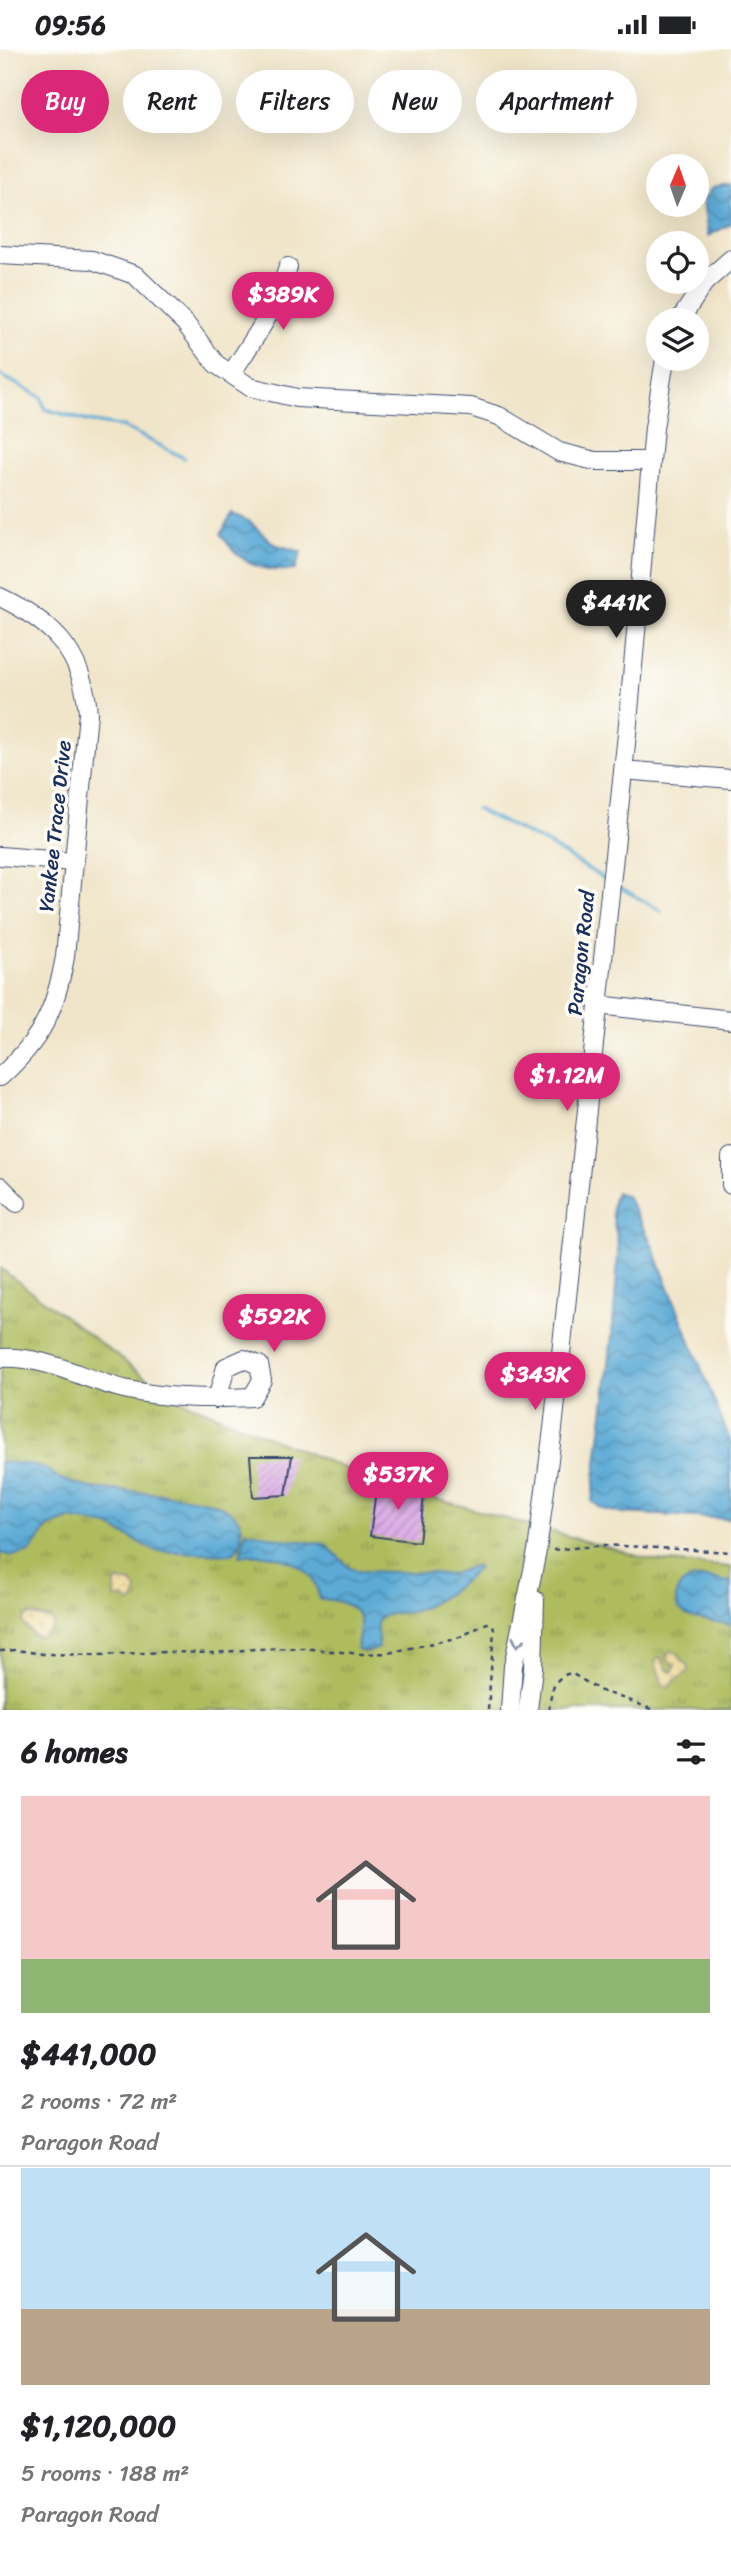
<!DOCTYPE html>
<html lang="en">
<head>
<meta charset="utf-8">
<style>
	:root { --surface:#fff; --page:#f6f6f6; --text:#202124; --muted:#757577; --line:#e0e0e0; --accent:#db2777 }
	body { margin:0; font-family:Sriracha,sans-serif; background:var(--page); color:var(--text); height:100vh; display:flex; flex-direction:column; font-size:26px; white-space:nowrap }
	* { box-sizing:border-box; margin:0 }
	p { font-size:23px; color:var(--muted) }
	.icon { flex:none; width:38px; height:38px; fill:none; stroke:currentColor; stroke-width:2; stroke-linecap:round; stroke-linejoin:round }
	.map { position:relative; height:1661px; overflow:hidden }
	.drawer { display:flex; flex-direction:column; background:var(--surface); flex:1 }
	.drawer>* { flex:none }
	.top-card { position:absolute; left:21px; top:21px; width:690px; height:63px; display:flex; gap:14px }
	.needle { width:46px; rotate:2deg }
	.tools { position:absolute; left:646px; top:105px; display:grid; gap:14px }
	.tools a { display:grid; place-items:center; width:63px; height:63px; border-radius:50%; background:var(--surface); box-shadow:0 7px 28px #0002; font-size:35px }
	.price { position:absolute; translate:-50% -60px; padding:0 16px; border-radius:24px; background:var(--accent); color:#fff; font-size:23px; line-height:46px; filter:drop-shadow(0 2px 4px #0008) }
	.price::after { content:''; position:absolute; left:50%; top:42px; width:21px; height:16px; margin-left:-10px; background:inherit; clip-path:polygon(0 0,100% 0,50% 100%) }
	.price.current { background:#222; color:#fff }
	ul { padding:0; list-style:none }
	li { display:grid; align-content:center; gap:14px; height:371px; padding:0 21px }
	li+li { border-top:2px solid var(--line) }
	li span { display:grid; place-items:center; height:217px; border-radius:0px; color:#555 }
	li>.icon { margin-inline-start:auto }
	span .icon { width:126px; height:126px; fill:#fffc; stroke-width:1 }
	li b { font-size:30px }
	h2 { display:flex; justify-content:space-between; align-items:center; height:84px; padding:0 21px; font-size:30px }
	.pill { padding:0 24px; border-radius:32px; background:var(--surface); box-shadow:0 7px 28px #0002; font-size:24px; line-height:63px }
	.pill.current { background:var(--accent); color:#fff }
	.status { display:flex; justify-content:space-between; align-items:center; height:49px; padding:0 35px; background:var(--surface); direction:ltr }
	.status svg { height:19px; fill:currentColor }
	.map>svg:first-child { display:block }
	.grass { fill:url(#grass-tufts); stroke:#65765e; stroke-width:2 }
	.sand { fill:url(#sand-dots); stroke:#84847e; stroke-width:2 }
	.water { fill:url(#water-waves); stroke:#3b6c9a; stroke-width:2 }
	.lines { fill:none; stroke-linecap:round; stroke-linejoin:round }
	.stream { stroke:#5baad5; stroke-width:3.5 }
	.building { fill:url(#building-hatch) }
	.minor-casing { stroke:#3b4a6e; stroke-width:20 }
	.path { stroke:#3b4a6e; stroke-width:2.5; stroke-dasharray:5 5; stroke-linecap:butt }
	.minor { stroke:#fff; stroke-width:18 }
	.oneway { stroke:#8d97ae }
	.labels { text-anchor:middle; stroke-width:7; stroke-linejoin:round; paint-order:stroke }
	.street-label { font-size:21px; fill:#1b2f5e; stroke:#fdfcf7 }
</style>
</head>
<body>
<div class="status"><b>09:56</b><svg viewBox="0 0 49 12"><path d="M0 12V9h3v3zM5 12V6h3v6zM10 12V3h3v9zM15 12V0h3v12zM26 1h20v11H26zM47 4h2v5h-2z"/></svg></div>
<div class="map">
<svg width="731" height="1661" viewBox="0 0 731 1661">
	<defs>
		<pattern id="grass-tufts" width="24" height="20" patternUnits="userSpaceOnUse" patternTransform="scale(1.75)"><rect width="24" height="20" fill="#afbc5d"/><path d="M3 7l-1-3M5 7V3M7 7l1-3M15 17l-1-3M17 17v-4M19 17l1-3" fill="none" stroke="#8e9950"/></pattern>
		<pattern id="sand-dots" width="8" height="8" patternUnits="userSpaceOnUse" patternTransform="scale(1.75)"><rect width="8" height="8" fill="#eeda9e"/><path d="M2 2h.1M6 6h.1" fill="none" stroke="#ccbb8a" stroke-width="1.8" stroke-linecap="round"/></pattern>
		<pattern id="water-waves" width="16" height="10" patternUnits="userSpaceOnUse" patternTransform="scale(1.75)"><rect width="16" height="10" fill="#5baad5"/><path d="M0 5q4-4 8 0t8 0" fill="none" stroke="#4a8bb0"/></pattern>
		<pattern id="building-hatch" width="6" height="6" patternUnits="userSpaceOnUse" patternTransform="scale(1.75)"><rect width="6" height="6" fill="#daa6e5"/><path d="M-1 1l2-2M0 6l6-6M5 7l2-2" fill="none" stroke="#b088bd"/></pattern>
	</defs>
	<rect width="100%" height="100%" fill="#fdfcf7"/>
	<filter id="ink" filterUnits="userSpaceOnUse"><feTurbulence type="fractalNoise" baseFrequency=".0143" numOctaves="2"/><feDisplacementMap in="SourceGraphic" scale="14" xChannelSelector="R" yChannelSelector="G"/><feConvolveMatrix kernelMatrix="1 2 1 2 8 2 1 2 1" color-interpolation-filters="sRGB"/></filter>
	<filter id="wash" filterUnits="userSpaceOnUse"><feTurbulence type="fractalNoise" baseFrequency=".00686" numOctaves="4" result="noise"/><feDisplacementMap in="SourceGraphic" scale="28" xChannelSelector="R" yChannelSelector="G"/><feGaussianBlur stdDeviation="1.57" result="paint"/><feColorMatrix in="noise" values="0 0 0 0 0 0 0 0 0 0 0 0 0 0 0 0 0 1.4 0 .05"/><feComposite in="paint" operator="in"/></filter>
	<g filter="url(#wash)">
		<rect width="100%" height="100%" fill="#f0e5c9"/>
		<path class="grass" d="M0 1219 171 1347 377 1433 655 1512 731 1518V1661H0Z"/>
		<path class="sand" d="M118 1532 132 1534 137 1540 135 1552 130 1554 124 1549H115V1535Z
			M31 1566 51 1570 53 1574 51 1581 40 1588 33 1586 23 1574 25 1568Z
			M670 1602 678 1604 682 1612 688 1616 689 1622 673 1633 669 1639 662 1634 655 1613 658 1609H662L668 1622 672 1623 675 1616 669 1612 666 1606Z"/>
		<path class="water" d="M731 136V175L708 187 703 152 712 139Z
			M232 465 249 472 274 495 301 503 295 521C260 523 240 515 221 485Z
			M616 1143 627 1148 650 1191 731 1394V1470L623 1464 605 1461 592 1453C602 1371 614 1288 618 1206 620 1182 606 1167 616 1143Z
			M0 1413C12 1414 26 1414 38 1417 46 1419 54 1426 61 1430 69 1433 79 1436 87 1438 117 1446 245 1437 242 1484 241 1494 239 1501 230 1505L155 1502 109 1477 70 1470 48 1478 30 1503 12 1507 0 1504Z
			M246 1482 283 1490 325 1495 350 1519 358 1522 433 1524 450 1526 473 1517 478 1519C460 1537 439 1553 414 1562 404 1566 386 1561 378 1572 374 1579 380 1591 379 1599 372 1602 366 1604 358 1601 356 1592 360 1587 360 1579 362 1556 336 1550 319 1550 316 1513 270 1501 240 1507Z
			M708 1529 731 1533V1577C715 1569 689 1574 678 1559 670 1535 688 1529 708 1529Z"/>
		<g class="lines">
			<path class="stream" d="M0 326 41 348 45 360 87 372 124 378 184 409
				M476 760 548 795 606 831
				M616 836 661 862"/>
		</g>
		<g id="blocks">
			<path class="building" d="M250 1407H292L286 1446 253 1448Z
				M377 1433 425 1438 419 1493 370 1487Z"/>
		</g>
	</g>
	<g filter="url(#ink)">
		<use href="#blocks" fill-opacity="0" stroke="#3b4a6e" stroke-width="2"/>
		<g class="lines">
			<defs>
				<path id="minor" d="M0 206 92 211 135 226 185 274 216 315 250 338 297 349 471 358 499 367 559 403 595 412H651
					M680 271 704 234 731 210
					M231 325C255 288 275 262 288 218
					M0 548C52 573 83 603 88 664L65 908C55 963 41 991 0 1028
					M623 721 731 730
					M0 807 74 813
					M598 956 731 971
					M731 1108V1136
					M0 1137 17 1154
					M0 1309C44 1306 82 1330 124 1340 166 1350 210 1350 252 1348L262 1331 259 1316 244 1310 226 1318 217 1350
					M510 1661 513 1617 537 1502 553 1380 627 685 654 379 665 310
					M528 1661 533 1619 535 1551"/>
			</defs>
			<use href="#minor" class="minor-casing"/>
			<path class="path" d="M553 1501 605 1496 731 1503
				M0 1602 17 1601 43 1605 99 1606 164 1603 213 1604 255 1600 302 1599 362 1605 388 1604 460 1588 487 1574 493 1576 494 1581 488 1661
				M549 1661C551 1645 552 1628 571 1624L601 1642 634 1653 653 1661"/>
			<use href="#minor" class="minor"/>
		</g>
		<defs><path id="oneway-chevron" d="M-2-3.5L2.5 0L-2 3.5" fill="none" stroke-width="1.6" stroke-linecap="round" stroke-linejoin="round" transform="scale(1.75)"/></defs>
		<use class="oneway" href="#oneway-chevron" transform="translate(518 1593) rotate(102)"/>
	</g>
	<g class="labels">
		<g class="street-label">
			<text transform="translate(55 777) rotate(-84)" y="7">Yankee Trace Drive</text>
			<text transform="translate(581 904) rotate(-84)" y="7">Paragon Road</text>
		</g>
	</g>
</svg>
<div class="tools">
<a><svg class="needle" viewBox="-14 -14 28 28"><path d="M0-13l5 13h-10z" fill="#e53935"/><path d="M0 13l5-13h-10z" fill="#757577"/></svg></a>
<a><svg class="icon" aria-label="locate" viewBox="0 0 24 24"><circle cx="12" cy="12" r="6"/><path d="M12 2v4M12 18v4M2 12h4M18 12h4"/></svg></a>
<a><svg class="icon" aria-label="layers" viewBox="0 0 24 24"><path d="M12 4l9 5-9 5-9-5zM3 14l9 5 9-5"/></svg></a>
</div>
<b class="price" style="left:283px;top:283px">$389K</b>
<b class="price current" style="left:616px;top:591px">$441K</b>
<b class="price" style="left:567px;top:1064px">$1.12M</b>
<b class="price" style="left:274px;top:1305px">$592K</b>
<b class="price" style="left:535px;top:1363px">$343K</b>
<b class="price" style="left:398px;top:1463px">$537K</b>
<div class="top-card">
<a class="pill current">Buy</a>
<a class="pill">Rent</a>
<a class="pill">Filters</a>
<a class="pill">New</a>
<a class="pill">Apartment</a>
</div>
</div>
<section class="drawer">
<h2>6 homes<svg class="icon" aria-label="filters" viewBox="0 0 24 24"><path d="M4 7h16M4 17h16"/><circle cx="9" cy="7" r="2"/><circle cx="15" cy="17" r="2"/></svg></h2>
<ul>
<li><span style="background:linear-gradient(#f6c9c9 75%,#8fb573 0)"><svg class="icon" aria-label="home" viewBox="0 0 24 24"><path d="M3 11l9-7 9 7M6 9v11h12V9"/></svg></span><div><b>$441,000</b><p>2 rooms · 72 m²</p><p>Paragon Road</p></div></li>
<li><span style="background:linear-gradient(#bfe0f5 65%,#b9a48a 0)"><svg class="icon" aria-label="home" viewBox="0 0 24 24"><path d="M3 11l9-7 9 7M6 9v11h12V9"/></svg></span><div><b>$1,120,000</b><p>5 rooms · 188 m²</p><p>Paragon Road</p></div></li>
</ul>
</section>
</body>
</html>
